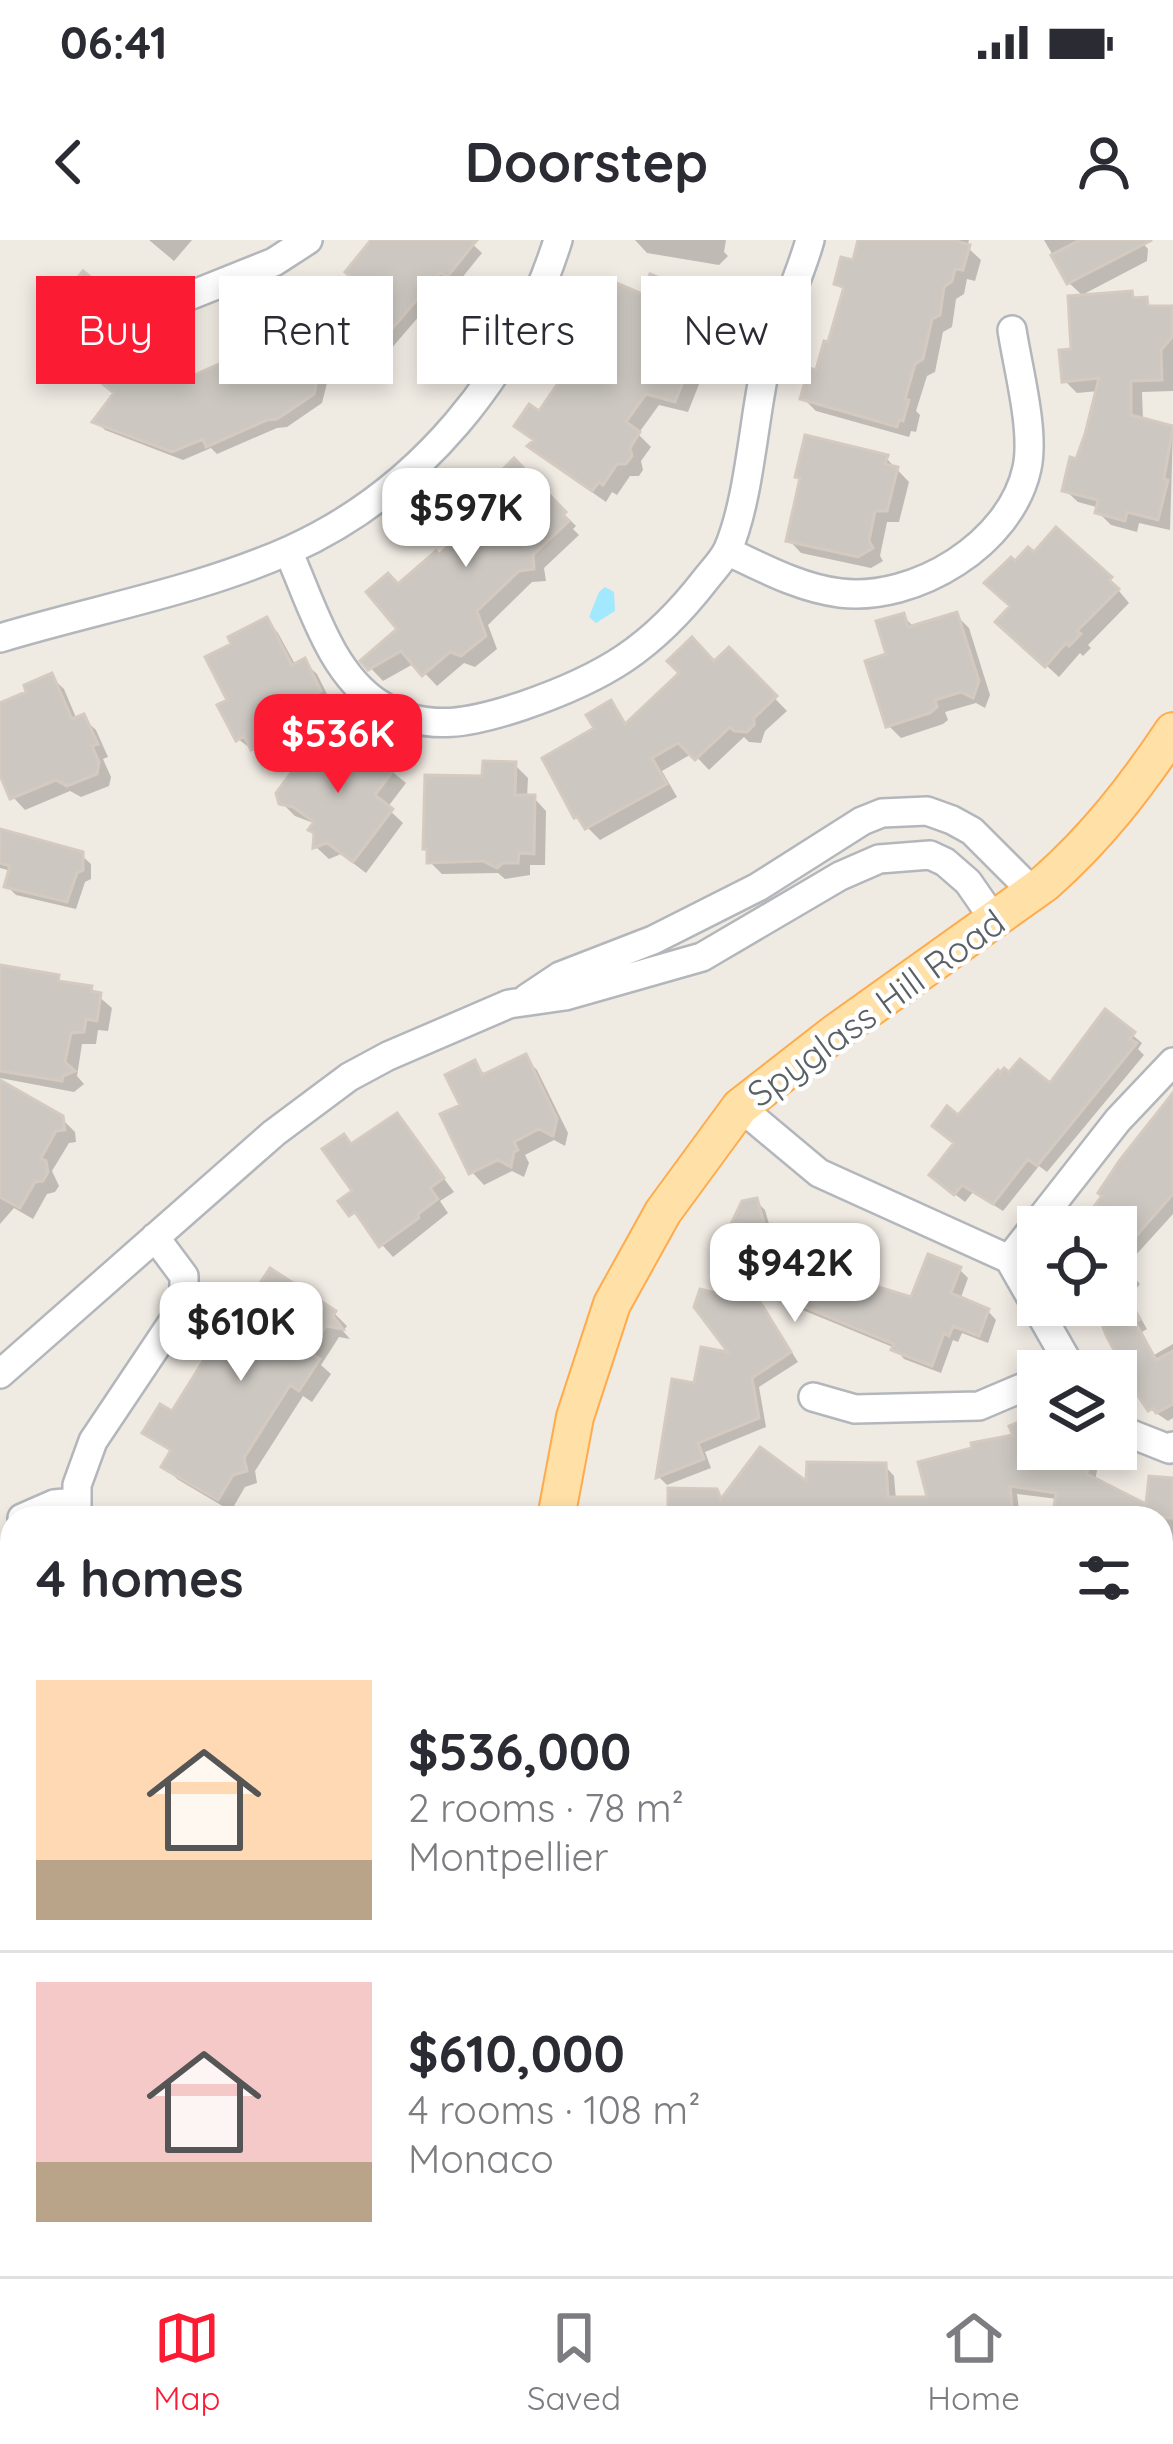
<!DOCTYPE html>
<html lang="en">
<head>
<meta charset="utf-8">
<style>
	:root { --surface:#fff; --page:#f2f2f3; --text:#2b2b33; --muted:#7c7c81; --line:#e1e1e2; --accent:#fb1c34 }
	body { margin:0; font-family:Quicksand,sans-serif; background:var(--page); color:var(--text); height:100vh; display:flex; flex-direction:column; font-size:45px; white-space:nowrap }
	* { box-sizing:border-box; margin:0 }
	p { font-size:39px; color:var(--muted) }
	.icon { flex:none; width:66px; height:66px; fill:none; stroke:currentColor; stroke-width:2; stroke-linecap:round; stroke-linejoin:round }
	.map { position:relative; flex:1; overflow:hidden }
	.sheet { position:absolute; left:0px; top:1266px; width:1173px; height:771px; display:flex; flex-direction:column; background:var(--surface); border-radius:36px 36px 0 0; box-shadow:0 6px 18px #0003 }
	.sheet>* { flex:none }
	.hud { position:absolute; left:36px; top:36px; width:1101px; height:108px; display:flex; gap:24px }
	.buttons { position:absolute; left:1017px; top:966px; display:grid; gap:24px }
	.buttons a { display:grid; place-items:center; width:120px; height:120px; border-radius:0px; background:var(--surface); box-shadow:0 6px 18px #0003; font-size:60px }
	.price { position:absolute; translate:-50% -102px; padding:0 27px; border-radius:24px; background:#fff; color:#222; font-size:39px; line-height:78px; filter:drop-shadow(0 3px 6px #0008) }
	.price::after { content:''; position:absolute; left:50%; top:72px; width:36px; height:27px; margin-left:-18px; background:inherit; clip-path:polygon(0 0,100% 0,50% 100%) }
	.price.current { background:var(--accent); color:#fff }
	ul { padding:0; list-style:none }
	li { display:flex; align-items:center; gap:36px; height:300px; padding:0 36px }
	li+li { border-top:3px solid var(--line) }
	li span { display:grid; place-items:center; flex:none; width:336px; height:240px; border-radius:0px; color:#555 }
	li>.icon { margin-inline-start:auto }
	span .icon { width:144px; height:144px; fill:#fffc; stroke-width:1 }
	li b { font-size:51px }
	h2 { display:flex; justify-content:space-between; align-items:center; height:144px; padding:0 36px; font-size:51px }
	.pill { padding:0 42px; border-radius:0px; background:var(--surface); box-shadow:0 6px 18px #0003; font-size:42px; line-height:108px }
	.pill.current { background:var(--accent); color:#fff }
	.status { display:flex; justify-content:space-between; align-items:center; height:84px; padding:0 60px; background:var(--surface); direction:ltr }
	.status svg { height:33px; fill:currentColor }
	header { display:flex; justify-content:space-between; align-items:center; height:156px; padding:0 36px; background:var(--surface); font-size:54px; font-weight:800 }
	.dock { display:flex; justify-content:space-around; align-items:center; height:168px; border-top:3px solid var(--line); background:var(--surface); font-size:33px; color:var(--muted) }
	.dock a { display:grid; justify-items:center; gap:6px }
	.dock .current { color:var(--accent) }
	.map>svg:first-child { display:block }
	.green { fill:#c4e9bc }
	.water { fill:#a2e8ff }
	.shadow { fill:#0003 }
	.building { fill:#ccc7c1; stroke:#d4cac0; stroke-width:3 }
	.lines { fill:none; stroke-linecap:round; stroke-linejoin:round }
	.minor-casing { stroke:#b3b7bb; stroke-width:32 }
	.major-casing { stroke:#ffab4b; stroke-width:40 }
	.path { stroke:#9ddda2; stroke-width:4.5; stroke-dasharray:12 6; stroke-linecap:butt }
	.minor { stroke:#fff; stroke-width:27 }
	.major { stroke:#ffe1a7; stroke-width:36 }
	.labels { text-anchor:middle; stroke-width:9; stroke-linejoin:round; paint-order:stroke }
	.street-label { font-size:36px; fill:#5a6165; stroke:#fff }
</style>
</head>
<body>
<div class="status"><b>06:41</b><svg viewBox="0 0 49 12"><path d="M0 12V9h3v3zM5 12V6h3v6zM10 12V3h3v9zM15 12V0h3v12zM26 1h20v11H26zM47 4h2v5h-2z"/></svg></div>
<header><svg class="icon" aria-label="back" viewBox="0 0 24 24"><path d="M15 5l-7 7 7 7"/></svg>Doorstep<svg class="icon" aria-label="person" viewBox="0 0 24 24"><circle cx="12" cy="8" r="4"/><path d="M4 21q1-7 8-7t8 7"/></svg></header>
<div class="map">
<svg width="1173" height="2036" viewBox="0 0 1173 2036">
	<rect width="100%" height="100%" fill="#efeae2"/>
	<path class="green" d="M1173 1350V1534L1161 1540V1353Z"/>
	<path class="water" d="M605 347 614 352 615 371 596 383 589 377 599 352Z"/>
	<path class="shadow" d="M149 0H192L174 21Z
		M401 0H468L482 13 457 44 451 39 390 110 351 130 348 139 329 135 322 163 287 187 277 188 217 214 211 208 183 220 105 190 96 181 118 154 89 124 51 96 117 63 126 72 118 82 130 94 128 105 181 144 245 116 260 91 275 115 315 99 370 51Z
		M635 0H726L724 12 728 16 719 25 647 13Z
		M861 0H969L967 7 981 20 975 41 967 39 964 54 956 59 952 87 943 92 935 132 927 136 916 171 920 175 916 192 911 191 909 197 816 171 803 158 830 106 846 52 837 44 855 24Z
		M1044 0H1140L1148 9 1147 21 1082 55 1069 43Z
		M1131 54 1154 69 1173 72V151L1142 152 1143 181 1173 189 1170 290 1139 283 1137 292 1111 285 1098 272 1100 268 1078 262 1065 250 1078 222 1099 151 1077 153 1065 141 1074 112Z
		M644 58 714 64 726 76 688 172 659 165 638 194 651 207 641 221 643 230 639 236H630L617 255 612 252 606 262 543 218 531 206 536 202 518 186 590 141 614 82 603 72Z
		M886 218 909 242 899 282H887L880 316 883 321 871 328 801 313 789 300 803 241 798 236Z
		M514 223 576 286 573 289 579 295 544 328 546 341 532 342 488 385 497 409 475 427 464 423 437 446 415 423 383 441 364 421 401 389 398 347 439 319 472 287 476 260Z
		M1109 339 1129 363 1088 405 1091 408 1083 416 1080 413 1059 437 1012 394Z
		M956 375 969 388 990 455 985 468 976 463 945 472 948 480 943 484 901 498 888 485 903 376 915 388Z
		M266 380 278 393 296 426 304 422 317 434 332 464 298 481 314 496 266 520 238 499 231 462 235 405Z
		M729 411 787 471 765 491 761 503 749 502 744 497 709 530 693 513 662 531 677 557 600 600 576 576 598 489 611 464 628 486Z
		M51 437 64 449 77 480 83 478 96 490 108 517 103 519 111 537 109 546 81 557 70 551 25 570 13 557 0 528V468Z
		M372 515 406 543 387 568 403 583 366 633 341 614 329 619 316 607V584L295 576 282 563 362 529Z
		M515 525 528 538 527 558H534L546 571 545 625H530V635L505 639 498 633 442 634 430 622V611L485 539Z
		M0 592 81 615 91 624V639L85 642 76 669 16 655 7 646 11 631 0 628Z
		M0 728 58 738 65 745 90 749 112 768 108 791 98 790 96 804H82L77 836 84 844 74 852 0 838Z
		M1106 773 1142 803 1138 809 1144 815 1047 932 1039 926 1003 971 973 952 965 962 942 944 957 904 958 879 1050 847Z
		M525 818 537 830 568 893 565 906 554 900 525 915 529 923 524 937 512 931 484 945 472 932 464 866 474 824 487 836Z
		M0 844 61 878 75 892 76 902 69 903 52 931 59 946 55 952 47 954 33 979 14 968 0 984Z
		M1173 863V974L1125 1027 1140 1044 1129 1058 1147 1089 1142 1092 1154 1115 1173 1104V1178L1168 1181 1150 1169 1114 1084 1095 1065H1116V987H1081Z
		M397 876 454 952 440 961 448 973 393 1017 343 961 356 952 353 907Z
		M756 961 765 970 773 998 827 1019 860 1008 869 1017 859 1044 913 1061 959 1029 968 1038 960 1060 988 1071 996 1080 988 1103 962 1093 958 1102 953 1100 941 1133 904 1119 895 1108 752 1049 798 1122 759 1147 766 1187 705 1212 711 1228 667 1245 659 1237 674 1143 696 1146 735 1117 720 1057 739 1018 724 1006Z
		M334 1073 347 1086 343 1091 350 1099 339 1097 321 1125 331 1134 312 1162 303 1156 255 1231 257 1243 245 1247 231 1271 177 1239 165 1226 172 1213 146 1192Z
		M1034 1180 1038 1184V1209H1087L1098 1224 1095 1242 1149 1268 1173 1239V1346H1161V1278H1077L1058 1266V1259L1017 1254 1020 1278H671L715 1252 724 1260 808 1247 885 1226 894 1236 896 1260H931L1018 1197Z
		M12 1352V1463L7 1466 0 1459V1361Z
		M0 1598 12 1618V1709L0 1713Z
		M1161 1783 1170 1791 1161 1804Z
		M12 1881V1955L0 1961V1883Z
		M456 2025H529L531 2028 521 2036H452Z
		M645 2025H705L715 2036H650L642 2027Z
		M1090 2025 1100 2036H1065Z"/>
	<path class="building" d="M371 0H477L447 37 440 32 381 102 342 121 340 131 320 127 314 154 277 179 267 180 206 207 203 199 172 212 92 182 114 153 82 127 86 123 38 87 83 31 119 61 110 72 123 82 120 95 181 141 241 114 234 98 261 87 271 113 311 97 303 85 366 50 345 32Z
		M858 0H953L970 5 963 30 955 29 952 41 944 47 940 75 932 79 923 119 915 124 905 159 909 160 903 181 899 180 897 187 800 159 809 128 816 130 824 101 828 102 844 47 834 44 841 17 853 20Z
		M1080 0H1152L1067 44 1051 15Z
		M650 34 715 61 675 162 646 154 626 182 640 192 630 208 632 216 626 224H617L603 245 599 242 592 251 527 206 534 200 514 186 529 164 539 171 571 124 589 137 612 77 600 72 612 41 642 54Z
		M1132 51 1133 58 1147 57 1148 66H1172V97L1161 110 1162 140 1131 141V175L1173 186 1164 239 1168 240 1158 280 1127 272 1125 281 1095 273 1098 260 1062 251 1070 217 1076 219 1085 194 1099 138 1062 142 1059 110 1071 109 1068 56Z
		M805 195 888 215 885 224 898 227 887 271H875L869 301 873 308 858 317 786 301 800 238 795 237Z
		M514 218 566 272 563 275 569 281 533 315 534 329 519 331 477 371 486 396 461 416 450 412 422 436 401 411 368 430 360 421 397 389 366 352 388 333 398 344 436 311 439 315 467 287 442 261 462 242 476 256Z
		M1056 287 1112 337 1109 340 1119 349 1077 391 1081 394 1069 406 1066 403 1045 427 995 382 1010 366 984 343 1011 317 1015 321 1028 307 1034 312Z
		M957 372 979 441 973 458 961 452 935 460 937 467 930 473 886 487 865 421 886 414 876 381 904 373 908 387Z
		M267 377 292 425 305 418 321 451 287 469 304 482 251 510 244 496 236 501 224 478 217 465 227 460 205 417 231 404 228 397Z
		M692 397 714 421 729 407 777 456 754 478V485L747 492 734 491 730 487 695 520 678 503 652 518 667 544 585 589 577 576 574 578 542 518 594 488 586 475 611 460 625 484 679 433 667 421Z
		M52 433 72 479 84 474 98 504 92 506 99 522 97 534 67 546 56 540 10 559 0 535V463L26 452 24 445Z
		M320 494 361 525 372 511 395 528 375 555 393 569 353 622 327 603 313 608 314 593 308 590 314 582 293 567 279 564 276 553Z
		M483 521 516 522 515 555H535L534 614 519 613 518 623H503L497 628 483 621 427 623V609H423L425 535 482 536Z
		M0 589 83 612V630L77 633 67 662 4 647 10 626 0 623Z
		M0 725 59 735 58 741 92 746 91 751 101 753 97 781 86 779 84 792 71 793 65 822 75 831 63 836 62 841 0 831Z
		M1105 769 1135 792 1130 799 1137 803 1037 926 1028 919 993 964 962 945 954 955 929 935 954 903 932 886 947 866 958 875 998 830 1000 833 1004 828 1009 832 1020 819 1050 843Z
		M526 814 557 879 553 896 539 889 514 902 518 910 514 912 511 927 498 920 469 934 440 874 460 865 445 835 475 820 482 835Z
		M0 840 63 876 65 890 56 891 41 918 46 921 48 932 43 941 35 942 20 968 0 957Z
		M1173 853V954L1116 1019V987H1079L1102 956 1098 953 1120 920Z
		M397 873 444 938 430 948 438 959 418 974 419 978 379 1007 355 972 349 976 338 961 352 951 322 909 344 894 351 904Z
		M757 958 766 991 804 1009 825 1016 833 995 861 1006 849 1038 911 1057 928 1014 961 1027 951 1053 989 1069 979 1096 953 1086 949 1096 944 1093 932 1126 891 1110 894 1104 749 1044 791 1112 752 1138 759 1178 698 1203 704 1219 656 1238 672 1139 694 1143 701 1107 728 1112 694 1067 700 1049 719 1054 737 1015 720 1007 742 961Z
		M270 1028 336 1071 333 1076 343 1089 326 1086 309 1112 320 1119 299 1151 290 1145 244 1218 247 1231 233 1235 218 1260 161 1227 171 1210 142 1193 160 1164 172 1171 230 1078 235 1081Z
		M1116 1037 1140 1079 1135 1082 1156 1120 1173 1111V1164L1156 1173 1153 1168 1148 1171 1138 1156 1106 1095 1103 1087 1109 1084 1091 1065H1116Z
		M1034 1176 1038 1209 1090 1212 1087 1234 1146 1264 1149 1236 1173 1238V1278H1074L1078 1270 1054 1267 1056 1253 1010 1246 1013 1278H668V1248L717 1249 721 1259 760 1207 806 1241 807 1222 886 1223 888 1257H927L918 1222 972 1208 971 1203 1013 1195 1009 1186Z"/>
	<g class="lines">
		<defs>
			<path id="minor" d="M184 58 274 22 308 0
				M288 311C311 362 330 434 381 465 427 494 474 482 522 466 604 438 652 409 706 339 713 330 723 320 728 309 748 263 753 189 763 139 772 91 797 47 810 0
				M727 311C763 328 800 348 840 353 915 362 1011 304 1027 228 1035 191 1018 129 1012 90
				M0 398C96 369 198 351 290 310 419 252 516 134 558 0
				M527 758 560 736 653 700 758 647 862 581 882 573 927 571 952 580 972 591 1033 652
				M740 867 819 933 1009 1019 1073 1131
				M1009 1019 1118 880 1173 822
				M0 1134 274 893 349 837 388 816 509 764 565 756 702 717 840 636 879 619 930 615 945 622 968 642 995 681
				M813 1157 855 1169 979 1166 1038 1141
				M1116 1188 1169 1209 1173 1206
				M22 1278 54 1264 76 1262
				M77 1278V1245L93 1201 184 1065V1036L155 997
				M1161 1476 1173 1471
				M0 1550 12 1544
				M0 1826 12 1822
				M1161 1862 1173 1842
				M760 2025 765 2036
				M804 2025 809 2036
				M972 2036 998 2025"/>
			<path id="major" d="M556 1278 575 1177 612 1064 663 972 740 867 835 793 1045 643C1096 598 1135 548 1173 491
				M1161 1547 1173 1542
				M1161 1592 1173 1586
				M58 2036 82 2025
				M166 2036 190 2025"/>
		</defs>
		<use href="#minor" class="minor-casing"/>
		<use href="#major" class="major-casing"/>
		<path class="path" d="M1161 1428 1173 1423"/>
		<use href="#minor" class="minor"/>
		<use href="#major" class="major"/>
	</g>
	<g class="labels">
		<g class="street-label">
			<text transform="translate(876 768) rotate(-36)" y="13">Spyglass Hill Road</text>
		</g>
	</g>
</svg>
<div class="buttons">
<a><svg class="icon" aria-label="locate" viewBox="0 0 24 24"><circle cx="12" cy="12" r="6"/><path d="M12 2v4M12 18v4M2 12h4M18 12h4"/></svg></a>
<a><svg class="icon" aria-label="layers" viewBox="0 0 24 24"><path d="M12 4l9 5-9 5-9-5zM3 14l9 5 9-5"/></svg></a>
</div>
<b class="price" style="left:466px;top:330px">$597K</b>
<b class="price current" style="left:338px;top:556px">$536K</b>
<b class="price" style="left:795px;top:1085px">$942K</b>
<b class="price" style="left:241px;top:1144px">$610K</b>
<div class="hud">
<a class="pill current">Buy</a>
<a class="pill">Rent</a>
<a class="pill">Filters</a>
<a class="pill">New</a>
</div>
<section class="sheet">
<h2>4 homes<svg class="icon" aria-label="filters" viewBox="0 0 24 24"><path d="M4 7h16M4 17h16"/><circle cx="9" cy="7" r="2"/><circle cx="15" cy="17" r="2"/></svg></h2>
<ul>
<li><span style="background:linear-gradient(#ffd9b3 75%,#b9a48a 0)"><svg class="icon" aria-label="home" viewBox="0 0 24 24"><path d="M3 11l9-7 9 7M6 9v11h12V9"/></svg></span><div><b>$536,000</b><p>2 rooms · 78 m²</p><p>Montpellier</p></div></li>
<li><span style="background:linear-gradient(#f6c9c9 75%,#b9a48a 0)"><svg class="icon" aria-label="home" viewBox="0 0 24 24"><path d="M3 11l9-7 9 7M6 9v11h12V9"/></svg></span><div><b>$610,000</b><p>4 rooms · 108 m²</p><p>Monaco</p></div></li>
</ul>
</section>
</div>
<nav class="dock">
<a class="current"><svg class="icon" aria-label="map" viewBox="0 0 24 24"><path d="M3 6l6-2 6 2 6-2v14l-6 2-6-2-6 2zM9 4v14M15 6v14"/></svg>Map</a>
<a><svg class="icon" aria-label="saved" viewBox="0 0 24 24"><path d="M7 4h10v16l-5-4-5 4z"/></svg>Saved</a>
<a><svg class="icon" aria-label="home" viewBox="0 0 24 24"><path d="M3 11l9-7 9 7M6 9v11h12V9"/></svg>Home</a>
</nav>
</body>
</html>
